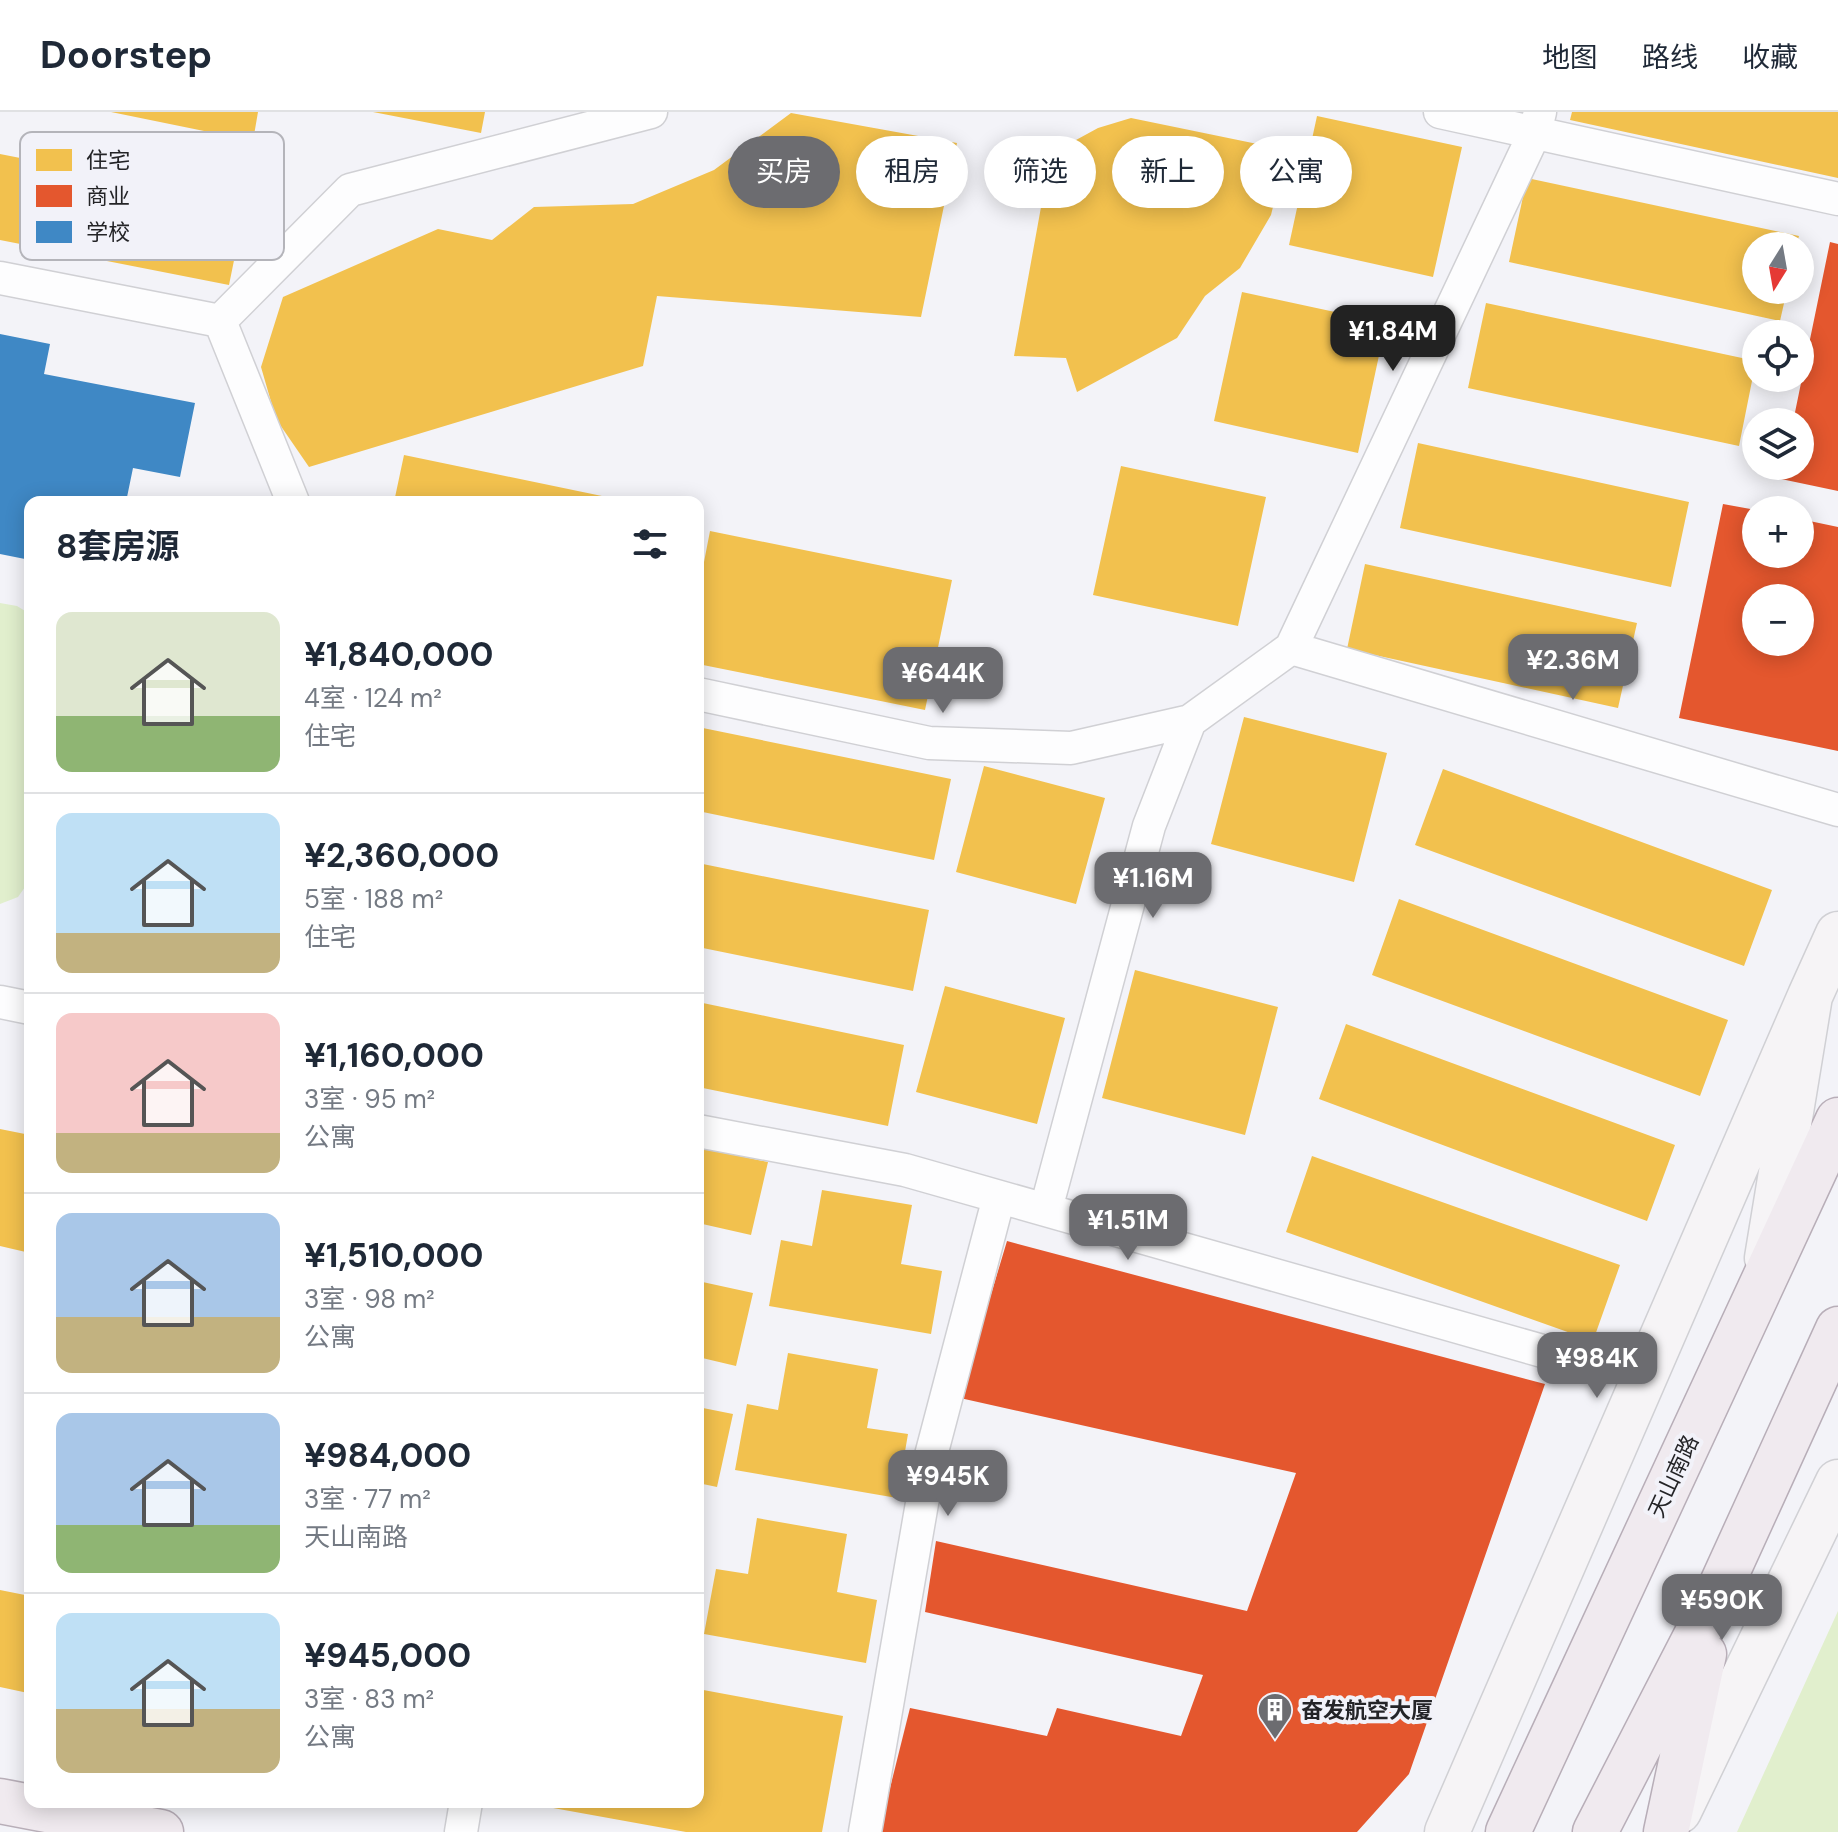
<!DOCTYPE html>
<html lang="zh">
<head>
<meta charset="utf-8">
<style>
	:root { --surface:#fff; --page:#f6f6f7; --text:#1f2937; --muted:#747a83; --line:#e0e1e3; --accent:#6c6c70 }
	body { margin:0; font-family:"DM Sans","Noto Sans SC",sans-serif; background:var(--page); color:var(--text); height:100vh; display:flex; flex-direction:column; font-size:30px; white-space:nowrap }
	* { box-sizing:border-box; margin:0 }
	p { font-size:26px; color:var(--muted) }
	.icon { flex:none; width:44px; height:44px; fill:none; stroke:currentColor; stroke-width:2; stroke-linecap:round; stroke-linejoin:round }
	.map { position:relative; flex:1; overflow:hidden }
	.drawer { position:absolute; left:24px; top:384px; width:680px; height:1312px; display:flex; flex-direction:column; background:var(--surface); border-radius:16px; box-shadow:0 4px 20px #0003 }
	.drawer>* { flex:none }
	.top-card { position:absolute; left:728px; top:24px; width:760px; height:72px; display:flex; gap:16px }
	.needle { width:52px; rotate:191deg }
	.tools { position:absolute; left:1742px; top:120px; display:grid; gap:16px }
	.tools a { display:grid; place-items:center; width:72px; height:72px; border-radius:50%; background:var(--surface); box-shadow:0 4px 20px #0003; font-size:40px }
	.price { position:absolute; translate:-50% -68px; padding:0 18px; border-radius:16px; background:var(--accent); color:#fff; font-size:26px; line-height:52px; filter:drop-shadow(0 2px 4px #0008) }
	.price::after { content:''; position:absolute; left:50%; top:48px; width:24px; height:18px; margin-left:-12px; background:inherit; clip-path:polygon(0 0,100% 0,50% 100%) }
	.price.active { background:#222; color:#fff }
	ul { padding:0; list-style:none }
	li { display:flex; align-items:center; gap:24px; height:200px; padding:0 32px }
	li+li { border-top:2px solid var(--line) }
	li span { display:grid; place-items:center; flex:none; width:224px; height:160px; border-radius:16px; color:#555 }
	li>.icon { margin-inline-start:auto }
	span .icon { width:96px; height:96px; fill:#fffc; stroke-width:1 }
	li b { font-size:34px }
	h2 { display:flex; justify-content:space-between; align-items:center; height:96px; padding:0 32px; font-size:34px }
	.pill { padding:0 28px; border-radius:36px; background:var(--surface); box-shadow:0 4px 20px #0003; font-size:28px; line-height:72px }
	.pill.active { background:var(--accent); color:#fff }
	header { display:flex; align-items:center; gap:48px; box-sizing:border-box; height:112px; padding:0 40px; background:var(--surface); border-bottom:2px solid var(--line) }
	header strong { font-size:38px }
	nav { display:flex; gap:44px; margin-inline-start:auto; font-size:28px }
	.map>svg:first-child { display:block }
	.green { fill:#e1efcd }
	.homes { fill:#f2c14e }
	.shops { fill:#e4572e; fill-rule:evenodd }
	.schools { fill:#3f88c5 }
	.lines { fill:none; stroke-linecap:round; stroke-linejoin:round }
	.street-casing { stroke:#d0d0d4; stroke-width:35 }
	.secondary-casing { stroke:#d0d0d4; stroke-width:47 }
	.primary-casing { stroke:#b8aeb8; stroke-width:47 }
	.street { stroke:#fdfdfe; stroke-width:32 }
	.secondary { stroke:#f6f4f6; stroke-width:44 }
	.primary { stroke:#f0eaef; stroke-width:44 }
	.labels { text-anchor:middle; stroke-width:8; stroke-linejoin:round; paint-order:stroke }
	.street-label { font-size:22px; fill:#242427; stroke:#f2f2f9 }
	.poi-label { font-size:22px; font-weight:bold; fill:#242427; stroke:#f2f2f9; text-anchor:start }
	.key { fill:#f2f2f9; stroke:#b4b4ba; stroke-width:2 }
	.key-label { font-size:22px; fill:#242427 }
</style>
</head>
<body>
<header>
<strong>Doorstep</strong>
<nav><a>地图</a><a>路线</a><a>收藏</a></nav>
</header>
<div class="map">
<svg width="1838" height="1720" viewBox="0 0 1838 1720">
	<rect width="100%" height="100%" fill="#f3f3f8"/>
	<path class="green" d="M0 491 17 494 30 502V768L18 785 0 792Z
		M1838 1499V1720H1737Z"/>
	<path class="homes" d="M111 0H258L253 29Z
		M373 0H485L481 21Z
		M1572 0H1838V66L1570 8Z
		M791 1 957 31 921 205 657 184 643 254 309 355 276 307 261 255 283 185 438 117 492 128 534 95 633 92 714 58Z
		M1317 4 1462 35 1433 165 1289 133Z
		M1131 6 1287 38 1271 103 1240 156 1205 184 1177 226 1077 280 1066 246 1014 244 1045 73 1065 34 1098 16Z
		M143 39 252 60 229 173 0 128V42L137 69Z
		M1527 66 1799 124 1796 134H1756V178H1787L1780 209 1509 150Z
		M1242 180 1386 211 1358 341 1214 309Z
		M1486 191 1756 249 1739 334 1468 276Z
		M1418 331 1689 390 1671 475 1400 416Z
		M404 343 626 389V390H394Z
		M1121 354 1266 385 1238 514 1093 483Z
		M710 419 952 468 925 598 698 552V481Z
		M1365 452 1637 511 1618 596 1347 537Z
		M1244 605 1387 641 1354 770 1211 732Z
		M698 615 951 667 934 748 698 699Z
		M984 654 1105 686 1076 792 956 760Z
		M1443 657 1772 778 1744 854 1415 733Z
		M698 751 929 798 913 879 698 835Z
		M1399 787 1728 908 1700 984 1372 863Z
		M1135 858 1278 895 1245 1023 1102 986Z
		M945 874 1065 906 1037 1012 916 980Z
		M698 890 904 933 888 1014 698 975Z
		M1346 912 1675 1033 1647 1109 1319 987Z
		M0 1017 30 1023V1141L0 1134Z
		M698 1035 768 1050 751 1123 698 1111Z
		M1312 1044 1620 1153 1593 1229 1286 1120Z
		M822 1078 912 1093 901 1152 942 1159 931 1222 769 1194 781 1128 812 1134Z
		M698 1169 753 1181 736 1254 698 1245Z
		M788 1241 878 1257 867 1316 908 1322 897 1386 735 1358 747 1292 778 1298Z
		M698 1295 733 1302 717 1375 698 1371Z
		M757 1406 847 1422 837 1480 877 1488 866 1551 704 1522 716 1457 748 1462Z
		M0 1478 30 1484 28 1581 0 1575Z
		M698 1577 843 1604 822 1720H686L531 1692 698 1690Z"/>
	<path class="shops" d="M1830 130 1838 132V379L1781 367 1784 354H1800V310H1793Z
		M1723 392 1756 398V442H1800V407L1838 415V639L1679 606ZM1756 486H1800V530H1756Z
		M1007 1129 1545 1272 1409 1662 1357 1720H879L910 1596 1047 1624 1057 1596 1181 1624 1203 1563 925 1500 936 1429 1247 1499 1296 1361 960 1286Z"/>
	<path class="schools" d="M0 222 50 232 44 262 195 291 180 365 133 356 126 390H30V448L0 442Z"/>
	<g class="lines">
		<defs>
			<path id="street" d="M1440 0 1838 87
				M0 166 220 209 350 78 651 0
				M220 209 293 390
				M1291 536 1838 698
				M698 582 929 631 1071 636 1190 609
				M0 890 30 896
				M698 1019 905 1058 1567 1246
				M1046 1097 1149 714 1190 609 1291 536 1535 20 1540 0
				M461 1720 466 1690
				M865 1720 929 1351 999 1085"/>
			<path id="secondary" d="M1767 1146 1810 884 1838 822
				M1679 1699 1838 1370
				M1447 1720 1810 884"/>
			<path id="primary" d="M0 1689 161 1720
				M1508 1720 1838 1008
				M1595 1720 1715 1487 1838 1217
				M1666 1720 1704 1542"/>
		</defs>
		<use href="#street" class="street-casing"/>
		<use href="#secondary" class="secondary-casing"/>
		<use href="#primary" class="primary-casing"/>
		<use href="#street" class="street"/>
		<use href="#secondary" class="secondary"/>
		<use href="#primary" class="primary"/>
	</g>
	<defs>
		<symbol id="building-pin" viewBox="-11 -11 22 30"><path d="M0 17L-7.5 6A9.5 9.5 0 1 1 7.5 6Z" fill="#6c6c70" stroke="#f2f2f9"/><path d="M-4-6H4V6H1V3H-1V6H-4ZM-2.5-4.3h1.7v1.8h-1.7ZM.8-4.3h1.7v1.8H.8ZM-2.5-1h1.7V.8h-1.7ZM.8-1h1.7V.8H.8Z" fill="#fff"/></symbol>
	</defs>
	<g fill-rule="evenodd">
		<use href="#building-pin" x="1255" y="1578" width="40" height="54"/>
	</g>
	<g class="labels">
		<g class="street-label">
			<text transform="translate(1673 1364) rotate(-65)" y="8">天山南路</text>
		</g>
		<g class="poi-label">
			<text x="1301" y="1606">奋发航空大厦</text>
		</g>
	</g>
	<rect x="20" y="20" width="264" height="128" rx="12" class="key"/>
	<rect x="36" y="37" width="36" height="22" fill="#f2c14e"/>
	<rect x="36" y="73" width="36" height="22" fill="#e4572e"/>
	<rect x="36" y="109" width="36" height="22" fill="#3f88c5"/>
	<g class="key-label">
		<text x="86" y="56">住宅</text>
		<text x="86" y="92">商业</text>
		<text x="86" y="128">学校</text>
	</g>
</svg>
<div class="tools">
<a><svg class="needle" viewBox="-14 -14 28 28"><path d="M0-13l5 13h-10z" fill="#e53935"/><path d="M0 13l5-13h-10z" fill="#747a83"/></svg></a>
<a><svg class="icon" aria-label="locate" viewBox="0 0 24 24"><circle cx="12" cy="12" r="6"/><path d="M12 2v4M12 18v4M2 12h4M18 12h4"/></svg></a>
<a><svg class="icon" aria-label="layers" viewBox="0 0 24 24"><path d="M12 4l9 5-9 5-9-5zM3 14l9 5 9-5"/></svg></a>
<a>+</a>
<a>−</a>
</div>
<b class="price active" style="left:1393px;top:261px">¥1.84M</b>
<b class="price" style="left:1573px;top:590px">¥2.36M</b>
<b class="price" style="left:943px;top:603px">¥644K</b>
<b class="price" style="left:1153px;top:808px">¥1.16M</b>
<b class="price" style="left:1128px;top:1150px">¥1.51M</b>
<b class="price" style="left:1597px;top:1288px">¥984K</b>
<b class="price" style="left:948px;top:1406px">¥945K</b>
<b class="price" style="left:1722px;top:1530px">¥590K</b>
<div class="top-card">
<a class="pill active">买房</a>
<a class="pill">租房</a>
<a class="pill">筛选</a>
<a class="pill">新上</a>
<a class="pill">公寓</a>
</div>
<section class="drawer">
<h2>8套房源<svg class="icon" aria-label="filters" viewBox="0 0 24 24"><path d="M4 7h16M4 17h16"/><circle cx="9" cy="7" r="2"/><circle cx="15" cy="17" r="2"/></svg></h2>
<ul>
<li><span style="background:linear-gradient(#dfe7d0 65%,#8fb573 0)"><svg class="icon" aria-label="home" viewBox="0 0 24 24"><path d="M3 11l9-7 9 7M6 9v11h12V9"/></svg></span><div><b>¥1,840,000</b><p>4室 · 124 m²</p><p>住宅</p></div></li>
<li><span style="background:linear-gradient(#bfe0f5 75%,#c2b280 0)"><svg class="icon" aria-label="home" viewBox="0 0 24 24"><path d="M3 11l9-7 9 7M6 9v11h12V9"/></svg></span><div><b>¥2,360,000</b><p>5室 · 188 m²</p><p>住宅</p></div></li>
<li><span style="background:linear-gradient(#f6c9c9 75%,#c2b280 0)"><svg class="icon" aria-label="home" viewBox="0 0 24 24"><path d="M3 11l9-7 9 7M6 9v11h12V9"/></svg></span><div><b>¥1,160,000</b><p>3室 · 95 m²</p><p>公寓</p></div></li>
<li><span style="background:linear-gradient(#a9c7e8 65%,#c2b280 0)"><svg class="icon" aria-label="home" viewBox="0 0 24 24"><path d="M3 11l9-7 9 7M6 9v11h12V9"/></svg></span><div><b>¥1,510,000</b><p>3室 · 98 m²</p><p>公寓</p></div></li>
<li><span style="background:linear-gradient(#a9c7e8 70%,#8fb573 0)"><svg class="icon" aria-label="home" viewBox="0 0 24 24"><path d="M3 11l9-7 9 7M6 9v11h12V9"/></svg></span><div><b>¥984,000</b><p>3室 · 77 m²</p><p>天山南路</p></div></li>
<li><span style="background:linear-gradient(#bfe0f5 60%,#c2b280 0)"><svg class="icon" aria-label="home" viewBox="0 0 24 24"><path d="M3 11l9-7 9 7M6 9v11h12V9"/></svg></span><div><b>¥945,000</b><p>3室 · 83 m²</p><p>公寓</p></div></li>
</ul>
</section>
</div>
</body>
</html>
